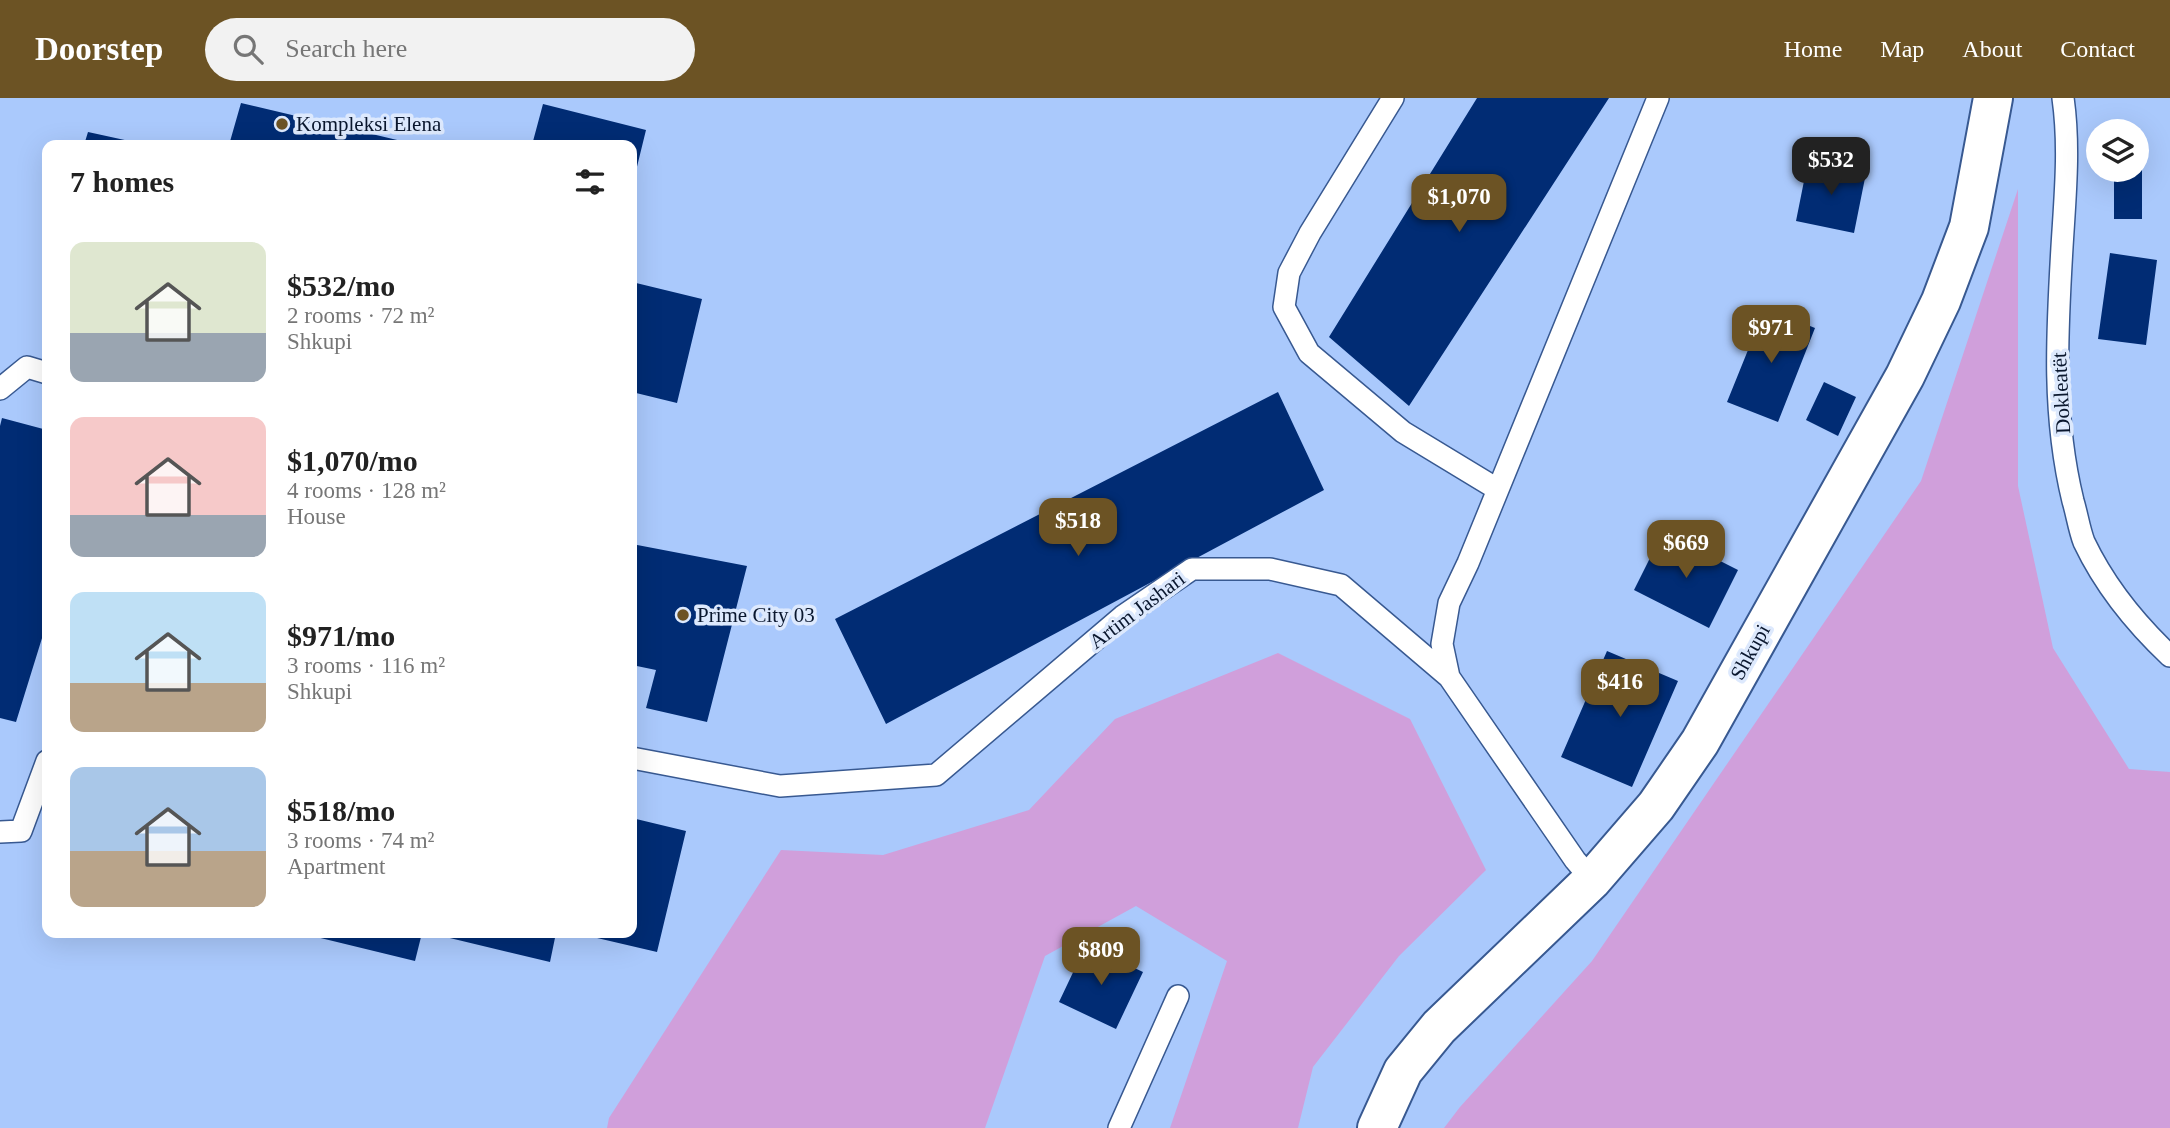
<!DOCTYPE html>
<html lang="en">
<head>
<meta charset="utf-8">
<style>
	:root { --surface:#fff; --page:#f2f2f2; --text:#222; --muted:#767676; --accent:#6c5324 }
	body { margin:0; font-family:"Times New Roman",serif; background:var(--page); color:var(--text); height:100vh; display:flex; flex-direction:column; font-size:26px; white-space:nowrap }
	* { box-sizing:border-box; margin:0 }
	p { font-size:23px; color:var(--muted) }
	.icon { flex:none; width:38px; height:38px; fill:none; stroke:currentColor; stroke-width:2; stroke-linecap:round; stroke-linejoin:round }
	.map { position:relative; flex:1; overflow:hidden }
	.details { position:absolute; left:42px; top:42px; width:595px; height:798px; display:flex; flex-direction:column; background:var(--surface); border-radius:14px; box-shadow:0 7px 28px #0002 }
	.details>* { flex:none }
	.buttons { position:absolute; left:2086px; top:21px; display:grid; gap:14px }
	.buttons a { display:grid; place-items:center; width:63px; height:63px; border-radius:50%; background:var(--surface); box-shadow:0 7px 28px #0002; font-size:35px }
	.price { position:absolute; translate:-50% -60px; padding:0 16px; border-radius:14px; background:var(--accent); color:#fff; font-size:23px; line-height:46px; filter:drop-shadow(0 2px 4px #0008) }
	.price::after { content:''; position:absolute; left:50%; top:42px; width:21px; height:16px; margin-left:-10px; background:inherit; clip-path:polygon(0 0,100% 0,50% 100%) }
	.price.current { background:#222; color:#fff }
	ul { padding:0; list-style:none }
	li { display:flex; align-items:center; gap:21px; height:175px; padding:0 28px }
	li span { display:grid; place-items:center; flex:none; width:196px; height:140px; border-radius:14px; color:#555 }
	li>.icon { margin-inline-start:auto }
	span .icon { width:84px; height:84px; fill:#fffc; stroke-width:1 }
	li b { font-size:30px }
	h2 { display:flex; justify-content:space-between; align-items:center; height:84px; padding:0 28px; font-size:30px }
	header { display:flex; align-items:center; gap:42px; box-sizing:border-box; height:98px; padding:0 35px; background:var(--accent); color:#fff }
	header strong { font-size:33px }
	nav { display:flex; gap:38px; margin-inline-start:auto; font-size:24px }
	.search { width:490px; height:63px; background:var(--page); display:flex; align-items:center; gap:18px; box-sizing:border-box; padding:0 24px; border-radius:38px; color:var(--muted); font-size:26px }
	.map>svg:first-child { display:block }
	.green { fill:#d09fdb }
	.building { fill:#012c74 }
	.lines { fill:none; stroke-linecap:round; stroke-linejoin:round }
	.lane-casing { stroke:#385991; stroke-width:24 }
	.street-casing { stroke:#385991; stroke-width:42 }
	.lane { stroke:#fff; stroke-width:21 }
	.street { stroke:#fff; stroke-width:38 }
	.poi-dot { fill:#6c5324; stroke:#dde9fd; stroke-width:2.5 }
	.labels { text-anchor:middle; stroke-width:7; stroke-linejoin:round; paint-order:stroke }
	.poi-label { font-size:21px; fill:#0a172e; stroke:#dde9fd; text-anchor:start }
	.street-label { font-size:21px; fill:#0a172e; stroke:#dde9fd }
</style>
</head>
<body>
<header>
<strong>Doorstep</strong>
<div class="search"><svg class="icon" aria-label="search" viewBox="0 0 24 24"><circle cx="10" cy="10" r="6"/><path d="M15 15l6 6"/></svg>Search here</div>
<nav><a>Home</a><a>Map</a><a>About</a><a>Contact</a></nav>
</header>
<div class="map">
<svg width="2170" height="1030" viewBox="0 0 2170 1030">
	<rect width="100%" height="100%" fill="#aac9fc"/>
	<path class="green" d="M2018 91V388L2053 550 2129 671 2170 674V1030H1444L1460 1009 1592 863 1921 383Z
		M1278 555 1410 621 1486 772 1399 858 1313 969 1298 1030H1170L1227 863 1136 808 1045 858 985 1030H607L609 1020 781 752 883 757 1029 712 1115 621Z"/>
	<path class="building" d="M1477 0H1609L1409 308 1329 239Z
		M241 5 414 46V47H229Z
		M543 6 646 32 633 85 632 47H532Z
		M88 34 143 46 142 47H84Z
		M1808 63 1866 75 1854 135 1796 123Z
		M2137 63H2142V121H2114V72H2137Z
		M2110 155 2157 162 2146 247 2098 241Z
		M632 184 702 201 677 305 632 294Z
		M1765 210 1815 230 1778 324 1727 304Z
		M1824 284 1856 299 1838 338 1806 322Z
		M1278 294 1324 392 886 626 835 521Z
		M2 320 47 332V524L16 624 0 620V328Z
		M1663 434 1738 472 1709 530 1634 492Z
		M632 446 747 468 707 624 646 610 656 572 632 567Z
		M1607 553 1678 583 1632 689 1561 659Z
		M632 720 686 733 657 854 580 836 632 835Z
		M300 835H422L415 863Z
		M429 835H556L550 864Z
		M1086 847 1143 874 1116 931 1059 904Z"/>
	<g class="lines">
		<defs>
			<path id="lane" d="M1393 0 1310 135 1289 175 1284 209 1309 255 1403 334 1497 391
				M2063 0C2070 49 2065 99 2062 149 2057 235 2052 317 2073 403 2077 416 2079 431 2084 444 2104 486 2136 526 2170 558
				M0 291 27 269 47 275
				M1449 579 1442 546 1449 505 1468 465 1658 0
				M632 660 780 688 936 677 1123 518 1192 471H1270L1341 487 1449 579 1575 762 1592 782
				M0 734 21 733 47 663
				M1119 1030 1178 898"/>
			<path id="street" d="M1377 1030 1403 973 1439 929 1592 782 1656 708 1700 644 1905 278 1941 203 1969 129 1993 0"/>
		</defs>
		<use href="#lane" class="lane-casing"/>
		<use href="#street" class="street-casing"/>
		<use href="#lane" class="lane"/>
		<use href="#street" class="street"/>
	</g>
	<g class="poi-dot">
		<circle cx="282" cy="26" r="7"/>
		<circle cx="683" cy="517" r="7"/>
	</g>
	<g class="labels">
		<g class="poi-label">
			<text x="296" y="33">Kompleksi Elena</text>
			<text x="697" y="524">Prime City 03</text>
		</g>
		<g class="street-label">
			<text transform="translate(2061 295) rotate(-93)" y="7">Dokleatët</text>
			<text transform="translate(1137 512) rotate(-37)" y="7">Artim Jashari</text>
			<text transform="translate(1750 554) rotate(-61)" y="7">Shkupi</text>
		</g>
	</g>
</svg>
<div class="buttons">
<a><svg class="icon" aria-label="layers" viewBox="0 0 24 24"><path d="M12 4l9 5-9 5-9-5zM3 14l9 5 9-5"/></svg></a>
</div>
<b class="price current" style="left:1831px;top:99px">$532</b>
<b class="price" style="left:1459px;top:136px">$1,070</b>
<b class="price" style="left:1771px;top:267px">$971</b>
<b class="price" style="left:1078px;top:460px">$518</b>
<b class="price" style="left:1686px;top:482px">$669</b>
<b class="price" style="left:1620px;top:621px">$416</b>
<b class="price" style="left:1101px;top:889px">$809</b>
<section class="details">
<h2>7 homes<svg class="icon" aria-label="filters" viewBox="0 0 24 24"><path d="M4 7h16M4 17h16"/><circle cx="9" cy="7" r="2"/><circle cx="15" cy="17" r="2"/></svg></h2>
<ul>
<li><span style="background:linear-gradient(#dfe7d0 65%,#9aa5b1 0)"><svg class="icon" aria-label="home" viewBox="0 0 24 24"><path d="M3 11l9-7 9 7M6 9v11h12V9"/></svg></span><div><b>$532/mo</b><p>2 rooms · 72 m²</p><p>Shkupi</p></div></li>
<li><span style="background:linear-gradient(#f6c9c9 70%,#9aa5b1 0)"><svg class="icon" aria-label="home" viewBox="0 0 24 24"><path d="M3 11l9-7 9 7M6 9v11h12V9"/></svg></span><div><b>$1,070/mo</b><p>4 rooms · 128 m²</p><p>House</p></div></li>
<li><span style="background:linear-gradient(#bfe0f5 65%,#b9a48a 0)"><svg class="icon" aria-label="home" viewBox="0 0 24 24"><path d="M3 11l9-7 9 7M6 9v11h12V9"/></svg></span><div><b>$971/mo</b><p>3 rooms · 116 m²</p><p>Shkupi</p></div></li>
<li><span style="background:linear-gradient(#a9c7e8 60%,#b9a48a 0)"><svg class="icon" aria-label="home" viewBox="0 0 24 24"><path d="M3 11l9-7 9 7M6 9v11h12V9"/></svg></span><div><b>$518/mo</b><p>3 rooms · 74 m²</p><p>Apartment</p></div></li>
</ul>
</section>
</div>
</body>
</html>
